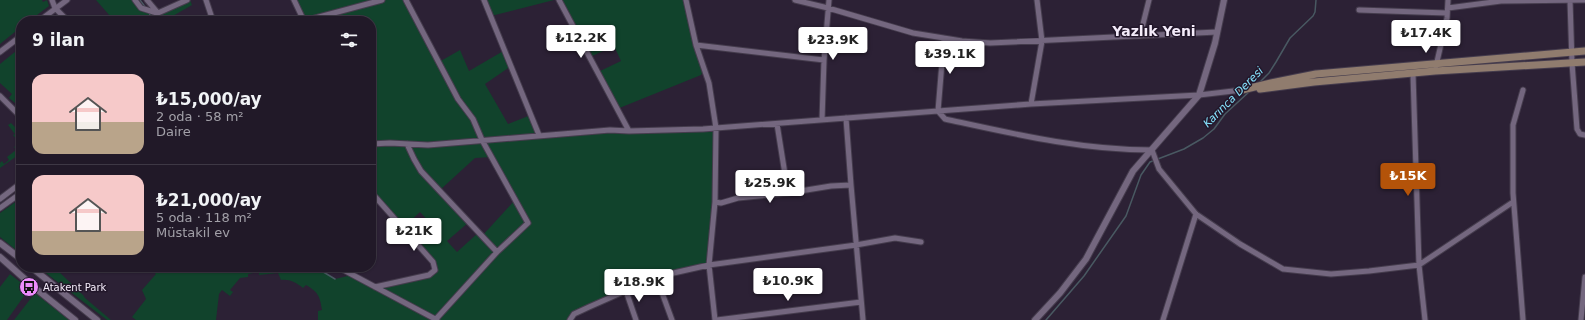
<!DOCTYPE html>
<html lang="tr">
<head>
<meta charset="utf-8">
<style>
	:root { --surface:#211928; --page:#292230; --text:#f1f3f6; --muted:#a2a0a8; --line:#3e3845; --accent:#b45309 }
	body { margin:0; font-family:"DejaVu Sans",sans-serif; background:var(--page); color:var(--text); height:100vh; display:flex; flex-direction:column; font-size:15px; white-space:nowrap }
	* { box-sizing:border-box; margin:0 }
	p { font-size:13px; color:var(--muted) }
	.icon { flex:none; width:22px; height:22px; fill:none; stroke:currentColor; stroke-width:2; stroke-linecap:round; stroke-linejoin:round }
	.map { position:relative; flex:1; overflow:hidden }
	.side { position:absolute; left:16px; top:16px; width:360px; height:256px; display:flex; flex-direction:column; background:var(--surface); border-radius:16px; box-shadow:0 1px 3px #0004,0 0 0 1px var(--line) }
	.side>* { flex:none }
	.price { position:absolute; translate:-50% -34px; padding:0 9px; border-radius:4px; background:#fff; color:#222; font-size:13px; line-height:26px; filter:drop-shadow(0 1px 2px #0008) }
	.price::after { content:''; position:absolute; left:50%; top:24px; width:12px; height:9px; margin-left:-6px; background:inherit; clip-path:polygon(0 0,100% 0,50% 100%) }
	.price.current { background:var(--accent); color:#fff }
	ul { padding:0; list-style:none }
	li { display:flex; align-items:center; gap:12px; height:100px; padding:0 16px }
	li+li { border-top:1px solid var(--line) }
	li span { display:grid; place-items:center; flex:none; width:112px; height:80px; border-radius:12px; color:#555 }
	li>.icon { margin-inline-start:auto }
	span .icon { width:48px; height:48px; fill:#fffc; stroke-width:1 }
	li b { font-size:17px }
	h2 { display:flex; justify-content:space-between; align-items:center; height:48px; padding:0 16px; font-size:17px }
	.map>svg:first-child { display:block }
	.green { fill:#11432c; fill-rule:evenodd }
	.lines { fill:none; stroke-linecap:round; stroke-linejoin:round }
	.stream { stroke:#495962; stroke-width:1.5 }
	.minor-casing { stroke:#453c4d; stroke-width:7 }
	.tertiary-casing { stroke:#453c4d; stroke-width:8 }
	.secondary-casing { stroke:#453c4d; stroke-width:9 }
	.minor { stroke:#74677f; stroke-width:5 }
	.tertiary { stroke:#74677f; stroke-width:6 }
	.secondary { stroke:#907c6e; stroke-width:7 }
	.labels { text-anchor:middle; stroke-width:3; stroke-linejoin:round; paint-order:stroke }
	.poi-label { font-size:10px; fill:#f4ecfa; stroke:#22172a; text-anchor:start }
	.water-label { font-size:11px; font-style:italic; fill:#85e1fb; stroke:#22172a }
	.district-label { font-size:14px; font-weight:bold; fill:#f4ecfa; stroke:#22172a }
</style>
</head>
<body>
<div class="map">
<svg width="1585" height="320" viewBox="0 0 1585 320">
	<rect width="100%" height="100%" fill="#2c2135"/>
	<path class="green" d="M0 0H42L43 2 47 0 49 6 29 21H21V27L0 44Z
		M96 0H135L141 8 158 13 187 0H190L192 5 164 21H104L110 16Z
		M294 0H406L439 62 460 50 469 71 505 50 511 66 485 84 508 124 531 115 539 135 716 128 717 159 709 265 669 274 589 307 570 320H318V311L322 310C320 296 318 292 306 285L303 288C295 282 290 279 281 280L278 273 259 275V272L248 274V277L240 278 230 290 233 292 230 296 222 290 219 294 216 320H136L132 317 146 299 142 290 156 274 147 267H315L335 279 352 275 375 287 429 275 435 270 433 262 418 245 436 229 420 212 403 228 371 192V21H304ZM492 157 515 200 482 236 479 232 457 252 447 241 469 222 440 190 475 158Z
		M484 0H554L491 16Z
		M560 0H686L704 69 701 75 617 109 598 72 621 61 614 46 590 57Z
		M21 47V108L9 98 12 94 0 83V64Z
		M11 123 21 133V153L0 168V163L2 161 4 164 9 160 7 157 16 150 14 147 19 143 13 135 15 134 14 133 8 125Z
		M21 198V254L0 237V213Z
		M38 267H54L83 295 85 298 111 320H107Z
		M10 274 29 289 7 320H0V287Z
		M35 293 69 320H14Z"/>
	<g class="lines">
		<path class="stream" d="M140 0 146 8
			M149 13 153 21
			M1259 83 1269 73 1276 62 1290 38 1313 16 1315 12 1316 0
			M315 267 335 279
			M1046 320 1084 276 1126 216 1141 175 1150 162 1184 149 1203 138 1214 129 1225 114 1250 91"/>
		<defs>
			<path id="minor" d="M52 0 55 8 68 21
				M135 0 141 8 157 13
				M147 0 158 13 187 0
				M206 0 213 21
				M294 0 304 21 382 0
				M406 0 458 99 473 119 482 140 528 223 497 252
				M484 0 539 135
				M559 0 629 131 703 129 938 111 945 119C1014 134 1081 150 1152 150L1159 169 1196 214 1240 244 1283 269 1331 274 1369 271 1419 265 1513 202
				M686 0 696 45 709 83 716 128 715 202
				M795 0 828 8 913 33 962 41 990 43 1217 32
				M1570 0 1572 63 1577 129 1580 134 1585 135
				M1448 8 1501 1 1585 0
				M1359 10 1447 13
				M39 21 67 0
				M1140 36 1149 0
				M944 38 938 111 1031 104 1199 95 1242 90
				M696 45 824 60
				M0 52 21 36
				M1436 66 1447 18 1448 0
				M1413 74 1419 265 1425 320
				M0 96 21 117
				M1031 104 1042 41 1037 0
				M822 120 824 60 829 0
				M371 144 390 143 428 145 610 130 629 131
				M407 144 414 159 421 171 497 252 436 319
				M851 185 863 320
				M371 192 433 262 435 270 429 275 375 287
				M788 193 831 186 851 185 846 118
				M0 199 21 183
				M0 208 21 193
				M338 267 437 320
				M657 279 672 320
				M626 291 636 320
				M570 320 574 314 589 307 623 292 669 274 709 265 856 245 895 238 921 242
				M715 320 709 265 715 202 721 203 738 198 788 193 777 124
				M717 320 861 302
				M1163 320 1196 214
				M1523 320 1513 193V125L1523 90
				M1581 320 1585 277"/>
			<path id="tertiary" d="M0 243 21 259
				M0 257 35 288 75 320
				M31 267 97 320
				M1035 320 1060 293 1086 259 1133 171 1199 95 1215 43 1224 0"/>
			<path id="secondary" d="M1260 89 1314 82 1435 71 1585 62
				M1242 90 1271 83 1316 74 1585 51"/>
		</defs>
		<use href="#minor" class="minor-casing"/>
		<use href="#tertiary" class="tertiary-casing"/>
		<use href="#secondary" class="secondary-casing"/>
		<use href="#minor" class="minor"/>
		<use href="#tertiary" class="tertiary"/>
		<use href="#secondary" class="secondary"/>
	</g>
	<defs>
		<symbol id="bus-disc" viewBox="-11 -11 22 22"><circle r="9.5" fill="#ec8cfb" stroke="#22172a"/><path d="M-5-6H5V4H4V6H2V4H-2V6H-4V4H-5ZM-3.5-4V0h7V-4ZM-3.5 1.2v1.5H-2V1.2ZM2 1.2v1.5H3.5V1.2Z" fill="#111"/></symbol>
	</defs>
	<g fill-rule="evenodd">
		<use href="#bus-disc" x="18" y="276" width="22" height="22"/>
	</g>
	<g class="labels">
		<g class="poi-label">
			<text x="43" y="291">Atakent Park</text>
		</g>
		<g class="water-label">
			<text transform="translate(1233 97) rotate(-45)" y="4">Karınca Deresi</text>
		</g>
		<g class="district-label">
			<text x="1154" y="36">Yazlık Yeni</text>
		</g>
	</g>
</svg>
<b class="price" style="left:1426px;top:54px">₺17.4K</b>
<b class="price" style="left:581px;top:59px">₺12.2K</b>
<b class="price" style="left:833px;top:61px">₺23.9K</b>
<b class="price" style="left:950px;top:75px">₺39.1K</b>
<b class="price current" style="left:1408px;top:197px">₺15K</b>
<b class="price" style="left:770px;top:204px">₺25.9K</b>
<b class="price" style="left:414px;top:252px">₺21K</b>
<b class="price" style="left:788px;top:302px">₺10.9K</b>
<b class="price" style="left:639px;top:303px">₺18.9K</b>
<section class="side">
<h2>9 ilan<svg class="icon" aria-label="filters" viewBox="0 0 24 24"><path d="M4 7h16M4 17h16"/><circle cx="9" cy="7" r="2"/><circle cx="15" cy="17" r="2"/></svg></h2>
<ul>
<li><span style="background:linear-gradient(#f6c9c9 60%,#b9a48a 0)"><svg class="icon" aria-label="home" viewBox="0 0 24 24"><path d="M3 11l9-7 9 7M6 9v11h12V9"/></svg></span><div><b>₺15,000/ay</b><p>2 oda · 58 m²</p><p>Daire</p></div></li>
<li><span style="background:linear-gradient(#f6c9c9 70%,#b9a48a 0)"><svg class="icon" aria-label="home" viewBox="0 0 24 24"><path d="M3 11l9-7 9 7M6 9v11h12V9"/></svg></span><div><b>₺21,000/ay</b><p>5 oda · 118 m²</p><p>Müstakil ev</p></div></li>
</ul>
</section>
</div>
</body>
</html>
